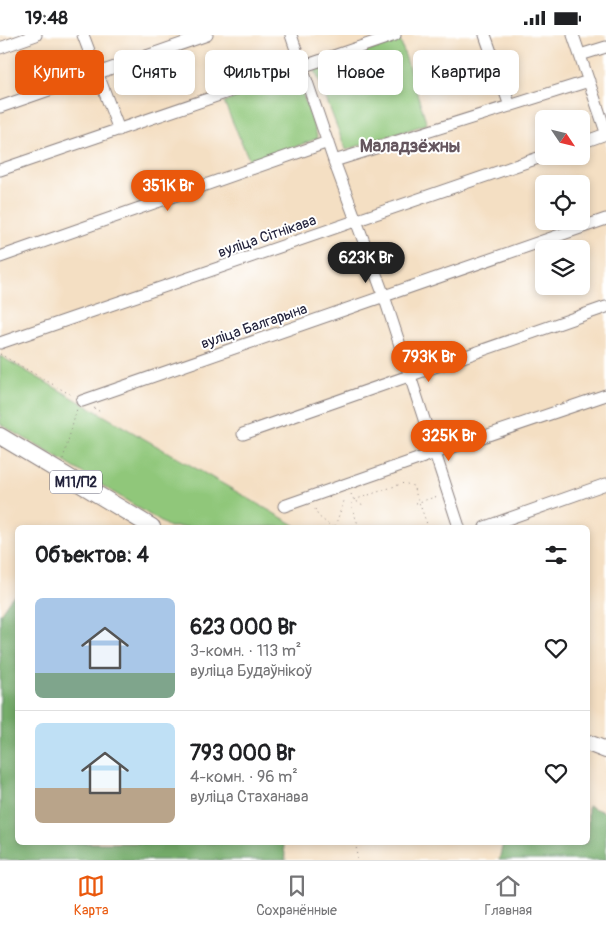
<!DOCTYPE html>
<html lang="ru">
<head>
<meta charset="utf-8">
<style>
	:root { --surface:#fff; --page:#f2f2f2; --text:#202124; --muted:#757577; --line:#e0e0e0; --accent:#ea580c }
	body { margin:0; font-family:Pangolin,sans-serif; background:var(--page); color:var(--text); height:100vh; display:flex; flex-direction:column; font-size:19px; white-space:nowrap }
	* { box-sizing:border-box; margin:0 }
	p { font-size:16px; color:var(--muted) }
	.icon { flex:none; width:28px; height:28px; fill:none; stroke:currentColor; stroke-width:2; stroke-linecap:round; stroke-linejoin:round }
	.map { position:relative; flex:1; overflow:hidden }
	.sheet { position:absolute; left:15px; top:490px; width:575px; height:320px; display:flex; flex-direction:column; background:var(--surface); border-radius:8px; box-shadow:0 2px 8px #0003 }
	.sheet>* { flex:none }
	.guide { position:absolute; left:15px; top:15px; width:576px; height:45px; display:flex; gap:10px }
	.needle { width:32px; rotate:125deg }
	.buttons { position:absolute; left:535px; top:75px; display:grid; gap:10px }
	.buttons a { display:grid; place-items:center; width:55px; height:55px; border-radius:8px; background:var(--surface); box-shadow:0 2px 8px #0003; font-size:25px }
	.price { position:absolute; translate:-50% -42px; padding:0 11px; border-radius:18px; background:var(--accent); color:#fff; font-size:16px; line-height:32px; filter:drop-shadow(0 1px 2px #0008) }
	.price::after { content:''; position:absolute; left:50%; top:30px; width:15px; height:11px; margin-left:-8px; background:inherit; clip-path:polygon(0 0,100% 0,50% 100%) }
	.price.current { background:#222; color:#fff }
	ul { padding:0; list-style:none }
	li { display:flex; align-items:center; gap:15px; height:125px; padding:0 20px }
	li+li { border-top:1px solid var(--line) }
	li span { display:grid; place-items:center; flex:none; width:140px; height:100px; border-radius:8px; color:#555 }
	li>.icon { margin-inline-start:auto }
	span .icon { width:60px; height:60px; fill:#fffc; stroke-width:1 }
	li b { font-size:21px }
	h2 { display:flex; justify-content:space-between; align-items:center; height:60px; padding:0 20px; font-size:21px }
	.chip { padding:0 18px; border-radius:8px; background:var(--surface); box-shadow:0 2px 8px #0003; font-size:18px; line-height:45px }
	.chip.current { background:var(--accent); color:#fff }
	.status { display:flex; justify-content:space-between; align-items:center; height:35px; padding:0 25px; background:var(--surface); direction:ltr }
	.status svg { height:14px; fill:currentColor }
	.dock { display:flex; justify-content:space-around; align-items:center; height:70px; border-top:1px solid var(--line); background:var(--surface); font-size:14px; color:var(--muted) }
	.dock a { display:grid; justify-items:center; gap:2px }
	.dock .current { color:var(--accent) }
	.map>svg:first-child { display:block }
	.green { fill:#90c77a; stroke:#59745a }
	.forest { fill:#74ac6a; stroke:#4b6752 }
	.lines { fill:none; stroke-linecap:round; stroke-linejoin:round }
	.minor-casing { stroke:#8b807f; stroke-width:13 }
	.highway-casing { stroke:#8b807f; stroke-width:18 }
	.path { stroke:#8b807f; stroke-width:1; stroke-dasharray:1 4; stroke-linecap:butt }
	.minor { stroke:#fff; stroke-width:11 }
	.highway { stroke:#fff; stroke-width:16 }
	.labels { text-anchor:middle; stroke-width:4; stroke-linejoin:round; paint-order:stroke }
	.shield { fill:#fff; stroke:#646476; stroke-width:1 }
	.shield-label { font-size:14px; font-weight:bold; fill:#22223b }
	.street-label { font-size:15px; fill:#22223b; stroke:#fff }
	.quarter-label { font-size:18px; font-weight:bold; fill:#64555d; stroke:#fff }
</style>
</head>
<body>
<div class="status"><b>19:48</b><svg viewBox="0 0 49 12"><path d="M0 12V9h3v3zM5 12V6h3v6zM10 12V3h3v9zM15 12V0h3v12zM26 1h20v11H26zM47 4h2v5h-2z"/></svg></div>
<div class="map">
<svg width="606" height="825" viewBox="0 0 606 825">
	<rect width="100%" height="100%" fill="#fff"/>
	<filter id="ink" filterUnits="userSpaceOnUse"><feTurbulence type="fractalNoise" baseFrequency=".02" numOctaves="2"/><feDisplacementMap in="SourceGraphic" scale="10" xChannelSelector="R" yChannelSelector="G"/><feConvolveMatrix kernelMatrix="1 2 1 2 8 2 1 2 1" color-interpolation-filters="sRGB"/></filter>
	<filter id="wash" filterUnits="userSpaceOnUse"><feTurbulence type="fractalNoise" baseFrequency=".0096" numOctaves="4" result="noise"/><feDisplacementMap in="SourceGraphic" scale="20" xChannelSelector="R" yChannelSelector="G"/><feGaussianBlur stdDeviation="1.12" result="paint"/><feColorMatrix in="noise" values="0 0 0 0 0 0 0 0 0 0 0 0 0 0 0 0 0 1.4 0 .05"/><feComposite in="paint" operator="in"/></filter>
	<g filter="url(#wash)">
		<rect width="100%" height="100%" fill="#f4dfc3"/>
		<path class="green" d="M400 5 427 89 346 115 315 35Z
			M296 40 318 103 251 129 224 67Z
			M0 321 298 492H169L60 424 0 389Z"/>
		<path class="forest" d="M17 559 18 808H283L286 825H0V579L11 563Z
			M588 771 606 778V825H499L503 808H588Z"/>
	</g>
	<g filter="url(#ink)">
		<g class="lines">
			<defs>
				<path id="minor" d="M83 0 119 95
					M291 0 334 126 384 261 459 492
					M485 0 510 71
					M573 0 606 97
					M0 13 36 0
					M580 20 606 12
					M0 72 207 0
					M581 108 606 99
					M334 126 589 46
					M0 135 395 0
					M0 222 328 107
					M0 308 544 121
					M82 366 606 184
					M243 399 606 272
					M284 471 435 418 606 360
					M485 492 606 449"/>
				<path id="highway" d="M0 401 152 492
					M588 708 606 715"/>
			</defs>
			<use href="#minor" class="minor-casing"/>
			<use href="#highway" class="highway-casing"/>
			<path class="path" d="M0 319 73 361
				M94 373 102 378
				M63 424 77 374
				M351 459 354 465 365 471
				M416 468 438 461
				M315 474 318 481 332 492
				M335 491 344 466
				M333 492 335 491 338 492
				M343 492 350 490
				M359 492 351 470 354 465 404 448 413 451 427 489 425 492
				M356 808 357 825"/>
			<use href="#minor" class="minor"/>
			<use href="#highway" class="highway"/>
		</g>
	</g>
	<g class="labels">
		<rect class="shield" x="50" y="435.5" width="52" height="23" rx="4"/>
		<g class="shield-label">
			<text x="76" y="452">М11/П2</text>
		</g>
		<g class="street-label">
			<text transform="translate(267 201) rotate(-19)" y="5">вуліца Сітнікава</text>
			<text transform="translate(254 291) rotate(-19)" y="5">вуліца Балгарына</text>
		</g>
		<g class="quarter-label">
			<text x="410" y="117">Маладзёжны</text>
		</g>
	</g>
</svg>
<div class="buttons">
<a><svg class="needle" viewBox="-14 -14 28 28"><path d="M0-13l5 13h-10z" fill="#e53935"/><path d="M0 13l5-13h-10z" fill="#757577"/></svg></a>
<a><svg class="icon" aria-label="locate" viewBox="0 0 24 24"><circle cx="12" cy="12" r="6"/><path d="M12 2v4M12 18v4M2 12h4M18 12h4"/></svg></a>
<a><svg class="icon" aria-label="layers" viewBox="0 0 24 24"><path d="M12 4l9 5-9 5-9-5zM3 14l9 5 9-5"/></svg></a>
</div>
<b class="price" style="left:168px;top:177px">351K Br</b>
<b class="price current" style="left:366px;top:249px">623K Br</b>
<b class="price" style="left:429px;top:348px">793K Br</b>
<b class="price" style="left:449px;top:427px">325K Br</b>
<div class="guide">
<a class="chip current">Купить</a>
<a class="chip">Снять</a>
<a class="chip">Фильтры</a>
<a class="chip">Новое</a>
<a class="chip">Квартира</a>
</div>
<section class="sheet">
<h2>Объектов: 4<svg class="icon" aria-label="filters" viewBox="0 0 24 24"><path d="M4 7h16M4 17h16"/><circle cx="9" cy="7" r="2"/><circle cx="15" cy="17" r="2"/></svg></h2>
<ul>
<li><span style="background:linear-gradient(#a9c7e8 75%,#7fa58c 0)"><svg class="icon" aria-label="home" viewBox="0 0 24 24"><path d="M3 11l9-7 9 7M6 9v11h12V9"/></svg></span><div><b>623 000 Br</b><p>3-комн. · 113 m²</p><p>вуліца Будаўнікоў</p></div><svg class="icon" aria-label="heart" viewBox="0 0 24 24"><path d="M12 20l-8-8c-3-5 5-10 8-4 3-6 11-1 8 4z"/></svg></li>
<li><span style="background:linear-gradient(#bfe0f5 65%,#b9a48a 0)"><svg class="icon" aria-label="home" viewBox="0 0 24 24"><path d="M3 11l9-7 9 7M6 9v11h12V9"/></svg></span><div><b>793 000 Br</b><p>4-комн. · 96 m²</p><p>вуліца Стаханава</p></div><svg class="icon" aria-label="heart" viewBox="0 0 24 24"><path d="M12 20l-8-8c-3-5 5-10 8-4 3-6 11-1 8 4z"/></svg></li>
</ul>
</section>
</div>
<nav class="dock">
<a class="current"><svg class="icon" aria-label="map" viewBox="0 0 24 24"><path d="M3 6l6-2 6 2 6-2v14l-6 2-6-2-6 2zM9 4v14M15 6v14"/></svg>Карта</a>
<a><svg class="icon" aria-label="saved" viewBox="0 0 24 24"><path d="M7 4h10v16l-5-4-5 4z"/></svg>Сохранённые</a>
<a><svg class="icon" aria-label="home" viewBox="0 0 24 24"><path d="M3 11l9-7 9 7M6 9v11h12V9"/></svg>Главная</a>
</nav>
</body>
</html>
